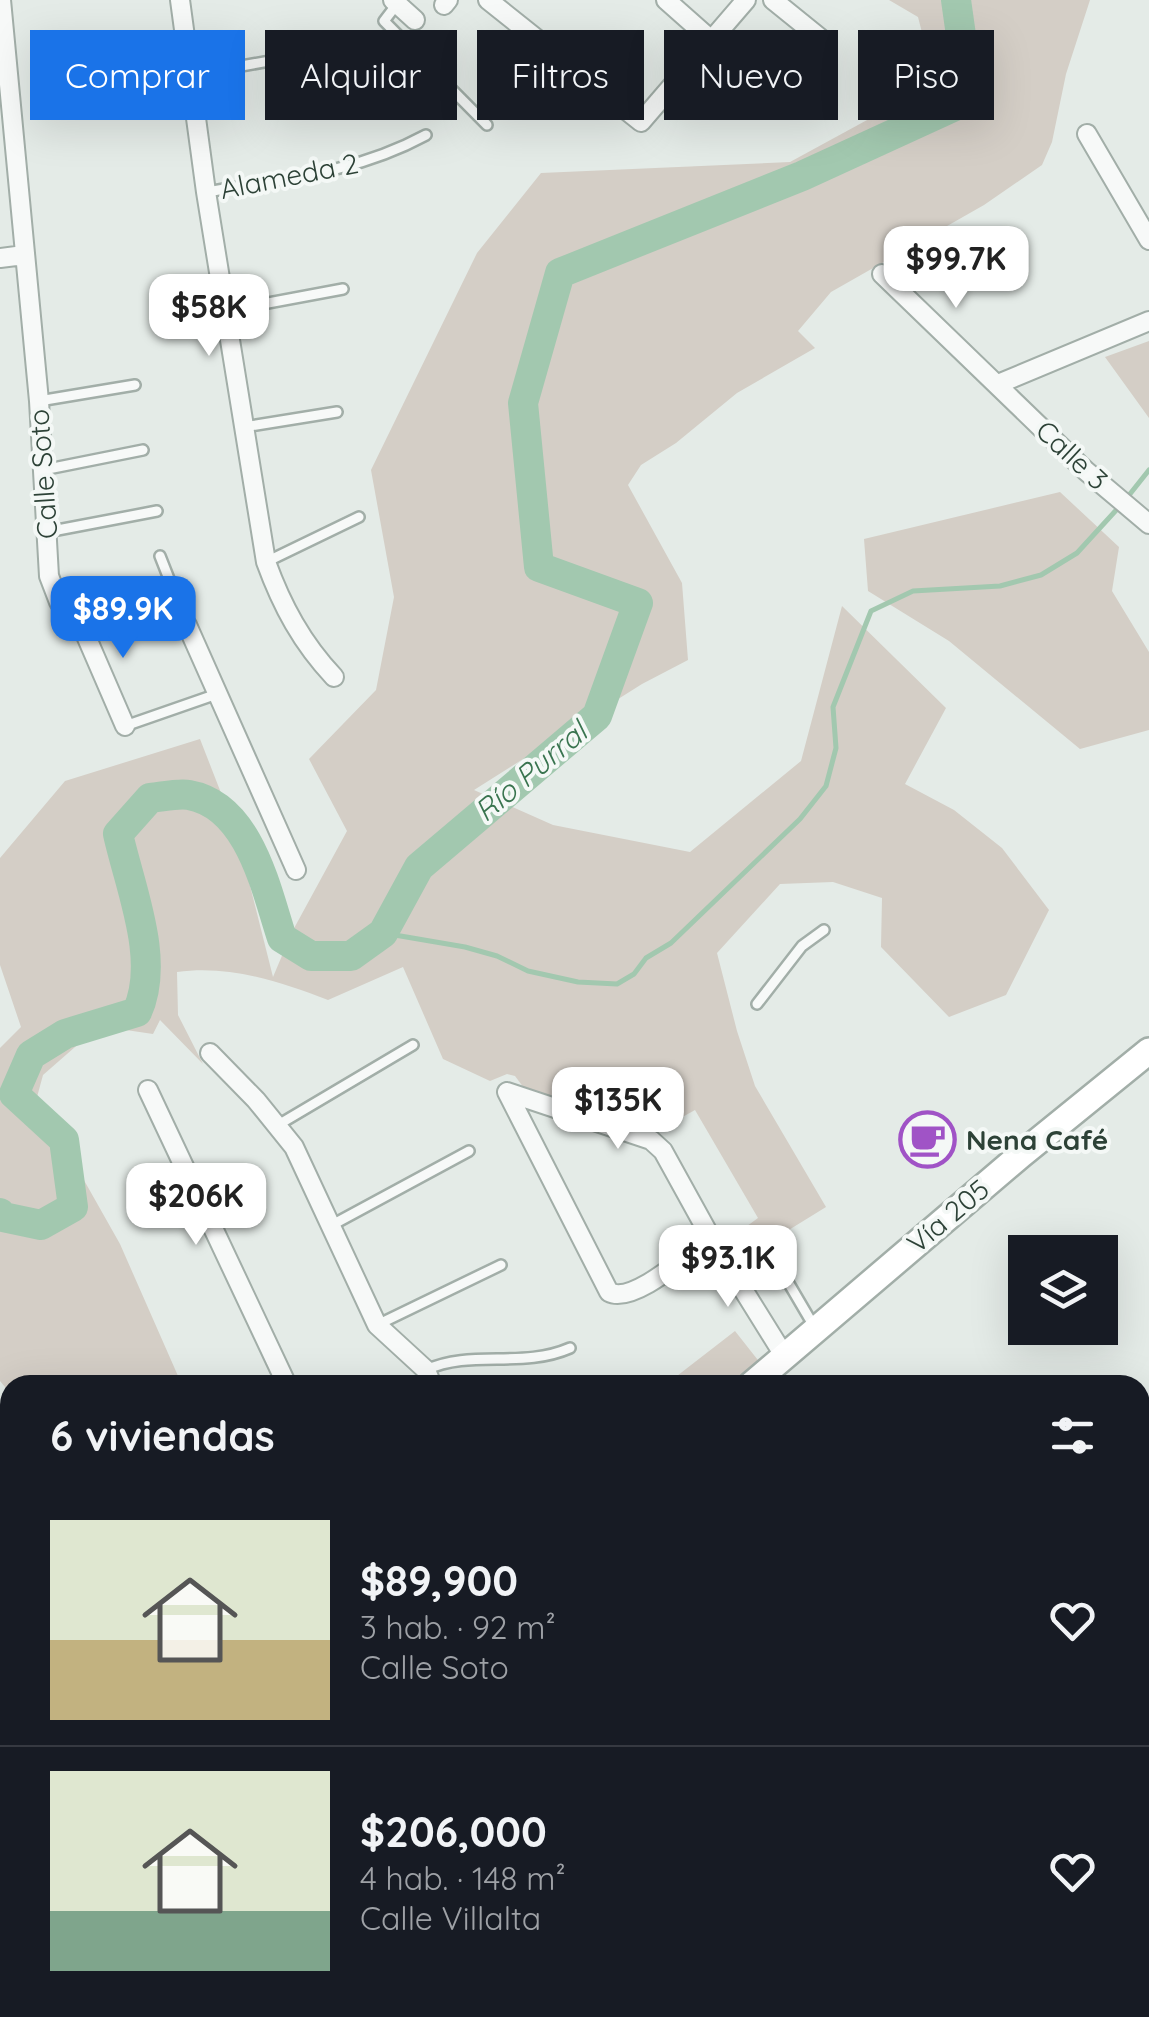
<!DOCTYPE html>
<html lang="es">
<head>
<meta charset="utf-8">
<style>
	:root { --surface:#171b24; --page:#20242c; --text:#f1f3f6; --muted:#9ea1a6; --line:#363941; --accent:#1a73e8 }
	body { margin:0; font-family:Quicksand,sans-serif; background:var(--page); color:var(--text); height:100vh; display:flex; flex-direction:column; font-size:38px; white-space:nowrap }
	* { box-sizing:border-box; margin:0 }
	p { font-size:32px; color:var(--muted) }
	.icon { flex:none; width:55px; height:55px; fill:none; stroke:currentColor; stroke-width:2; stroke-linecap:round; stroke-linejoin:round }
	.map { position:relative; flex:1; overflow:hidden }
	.drawer { position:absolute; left:0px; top:1375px; width:1150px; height:642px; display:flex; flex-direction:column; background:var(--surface); border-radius:30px 30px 0 0; box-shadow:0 10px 40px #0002 }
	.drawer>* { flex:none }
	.banner { position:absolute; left:30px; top:30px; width:1090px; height:90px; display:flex; gap:20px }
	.tools { position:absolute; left:1008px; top:1235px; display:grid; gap:20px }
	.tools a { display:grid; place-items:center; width:110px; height:110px; border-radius:0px; background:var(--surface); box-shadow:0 10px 40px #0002; font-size:50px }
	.price { position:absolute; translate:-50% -85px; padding:0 22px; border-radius:20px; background:#fff; color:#222; font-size:32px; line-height:65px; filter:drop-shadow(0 2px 5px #0008) }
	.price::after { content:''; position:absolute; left:50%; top:60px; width:30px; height:22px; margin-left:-15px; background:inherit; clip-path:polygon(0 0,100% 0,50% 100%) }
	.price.selected { background:var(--accent); color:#fff }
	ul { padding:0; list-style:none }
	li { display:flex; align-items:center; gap:30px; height:250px; padding:0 50px }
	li+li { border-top:2px solid var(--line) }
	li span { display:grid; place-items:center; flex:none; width:280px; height:200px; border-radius:0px; color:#555 }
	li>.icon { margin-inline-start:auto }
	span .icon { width:120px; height:120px; fill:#fffc; stroke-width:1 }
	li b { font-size:42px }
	h2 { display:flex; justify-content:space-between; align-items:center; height:120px; padding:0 50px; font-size:42px }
	.tag { padding:0 35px; border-radius:0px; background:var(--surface); box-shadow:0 10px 40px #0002; font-size:35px; line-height:90px }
	.tag.selected { background:var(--accent); color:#fff }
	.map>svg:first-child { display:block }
	.green { fill:#d4cec6 }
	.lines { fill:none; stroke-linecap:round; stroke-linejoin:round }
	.stream { stroke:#a2c8af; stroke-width:5 }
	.river { stroke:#a2c8af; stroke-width:30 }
	.service-casing { stroke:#a2aea8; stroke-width:14 }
	.minor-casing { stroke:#a2aea8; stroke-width:22 }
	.secondary-casing { stroke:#a2aea8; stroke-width:30 }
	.service { stroke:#f7f9f8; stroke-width:9 }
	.minor { stroke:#f7f9f8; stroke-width:18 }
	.secondary { stroke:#fff; stroke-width:25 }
	.labels { text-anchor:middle; stroke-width:8; stroke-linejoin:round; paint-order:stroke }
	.street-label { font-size:28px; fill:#2d4237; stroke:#f4f8f6 }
	.poi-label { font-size:28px; font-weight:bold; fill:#2d4237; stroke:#f4f8f6; text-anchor:start }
	.water-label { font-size:30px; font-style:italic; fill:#39744f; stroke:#f4f8f6 }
</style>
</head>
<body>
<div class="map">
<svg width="1149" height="2017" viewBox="0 0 1149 2017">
	<rect width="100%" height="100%" fill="#e4ebe7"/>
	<path class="green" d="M889 0H1090L1066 74 1052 142 1042 165 984 205 831 292 798 331 815 348 737 393 676 443 641 465 628 485 682 583 688 660 642 684 474 790 553 825 690 852 801 761 842 606 946 708 905 784 954 810 1002 848 1049 910 1006 995 949 1017 881 947 882 898 833 882 780 884 717 953 737 1031 755 1086 826 1207 737 1262 724 1243 758 1218 695 1110 652 1134 641 1128 658 1088 634 1080 620 1122 524 1088 515 1076 507 1074 490 1081 443 1059 403 967 328 1000C279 981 230 965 177 972L178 1015 203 1064 160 1020 153 1034 99 1026 43 1075 37 1097 120 1244 182 1385H10V1393L0 1381V1048L21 1027 0 965V858L65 781 200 739 237 834 273 977 292 932 347 831 309 759 376 690 394 597 371 470 477 253 541 173 790 162 935 83 918 17Z
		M1149 341V418L1105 357Z
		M1060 492 1119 547 1112 591 1149 652V730L1080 749 949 641 868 591 864 539Z
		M735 1331 761 1364 733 1385H678L673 1379Z"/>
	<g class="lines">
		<path class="stream" d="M1126 499 1149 470
			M383 933 465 947 497 956 528 971 578 982 617 984 634 974 646 958 671 943 800 819 826 786 836 748 833 707 871 611 913 591 1000 586 1041 575 1077 553 1119 507
			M1140 1476 1149 1473
			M1077 2008V2017"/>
		<path class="river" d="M0 1213 3 1217 41 1225 73 1207 64 1140 14 1094 31 1055 65 1034 137 1012C161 960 130 888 118 834L150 798C162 797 178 793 189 795 250 806 266 890 282 938L311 956H351L383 933 419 867 597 716 638 603 539 567 523 403 560 273 802 176 970 99 956 0"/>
		<defs>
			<path id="service" d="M397 4 384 21 487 125
				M191 75 354 46
				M206 192C284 179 356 173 426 135
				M225 311 343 289
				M39 401 135 385
				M244 427 337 412
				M43 470 143 450
				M47 532 157 511
				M160 556 184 617
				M266 562 359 517
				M125 726 217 694
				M757 1004 802 946 824 930
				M278 1125 413 1045
				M332 1225 469 1151
				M768 1248 815 1328
				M377 1325 501 1265
				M426 1370C471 1349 522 1369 570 1348"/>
			<path id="minor" d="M1 0 39 401 49 576 59 602 77 615 170 613 187 625 296 870
				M180 0 206 192 266 562C282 606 302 643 334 677
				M393 0 415 20
				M488 0 641 122 746 0
				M666 0 710 39
				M773 0 820 38
				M444 5 448 0
				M1087 134 1149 240
				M0 258 24 255
				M882 274 1086 471 1149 524
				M998 384 1149 321
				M77 615 125 726
				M210 1053 256 1100 294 1147 377 1325 426 1370 432 1385
				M148 1090 287 1385
				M507 1092 651 1140 663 1151 711 1238 785 1357
				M507 1092 609 1292C633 1305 689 1253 711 1238
				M632 1131 645 1090
				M426 2008 432 2017
				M587 2008 593 2017
				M731 2008 737 2017
				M943 2008 944 2017
				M243 2017 253 2008
				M902 2017 920 2008"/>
			<path id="secondary" d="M751 1385 1022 1154 1149 1051
				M0 2011 10 2002"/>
		</defs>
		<use href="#service" class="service-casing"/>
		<use href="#minor" class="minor-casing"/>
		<use href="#secondary" class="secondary-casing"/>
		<use href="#service" class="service"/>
		<use href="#minor" class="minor"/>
		<use href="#secondary" class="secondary"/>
	</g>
	<defs>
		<symbol id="cafe-ring" viewBox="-11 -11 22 22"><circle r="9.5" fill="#f4f8f6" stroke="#a053c6" stroke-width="1.5"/><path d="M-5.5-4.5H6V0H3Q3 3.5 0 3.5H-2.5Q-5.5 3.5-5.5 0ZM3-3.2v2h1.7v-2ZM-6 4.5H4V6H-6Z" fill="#a053c6"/></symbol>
	</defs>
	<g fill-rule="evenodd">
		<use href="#cafe-ring" x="896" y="1108" width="63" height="63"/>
	</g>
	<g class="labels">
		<g class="street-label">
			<text transform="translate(289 176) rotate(-11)" y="10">Alameda 2</text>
			<text transform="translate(1072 455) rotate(43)" y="10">Calle 3</text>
			<text transform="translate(43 474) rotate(-94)" y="10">Calle Soto</text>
			<text transform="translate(948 1216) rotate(-40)" y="10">Vía 205</text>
		</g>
		<g class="poi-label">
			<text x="966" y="1150">Nena Café</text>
		</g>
		<g class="water-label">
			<text transform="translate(531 772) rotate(-40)" y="10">Río Purral</text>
		</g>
	</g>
</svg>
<div class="tools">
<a><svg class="icon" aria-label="layers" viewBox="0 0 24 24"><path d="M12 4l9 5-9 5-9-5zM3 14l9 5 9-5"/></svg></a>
</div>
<b class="price" style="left:956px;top:311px">$99.7K</b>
<b class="price" style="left:209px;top:359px">$58K</b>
<b class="price selected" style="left:123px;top:661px">$89.9K</b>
<b class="price" style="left:618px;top:1152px">$135K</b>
<b class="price" style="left:196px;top:1248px">$206K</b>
<b class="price" style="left:728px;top:1310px">$93.1K</b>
<div class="banner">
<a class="tag selected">Comprar</a>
<a class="tag">Alquilar</a>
<a class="tag">Filtros</a>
<a class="tag">Nuevo</a>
<a class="tag">Piso</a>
</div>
<section class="drawer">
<h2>6 viviendas<svg class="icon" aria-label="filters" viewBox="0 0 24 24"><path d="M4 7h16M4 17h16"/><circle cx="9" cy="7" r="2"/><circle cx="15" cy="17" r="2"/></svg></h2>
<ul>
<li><span style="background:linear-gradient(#dfe7d0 60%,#c2b280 0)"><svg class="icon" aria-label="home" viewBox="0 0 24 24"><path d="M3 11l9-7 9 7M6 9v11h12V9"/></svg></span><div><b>$89,900</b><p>3 hab. · 92 m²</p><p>Calle Soto</p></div><svg class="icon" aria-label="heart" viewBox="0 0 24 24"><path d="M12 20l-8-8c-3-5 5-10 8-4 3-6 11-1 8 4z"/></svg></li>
<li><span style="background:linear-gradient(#dfe7d0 70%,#7fa58c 0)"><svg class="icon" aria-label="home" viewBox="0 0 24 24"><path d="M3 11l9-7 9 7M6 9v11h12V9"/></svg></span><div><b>$206,000</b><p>4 hab. · 148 m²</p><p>Calle Villalta</p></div><svg class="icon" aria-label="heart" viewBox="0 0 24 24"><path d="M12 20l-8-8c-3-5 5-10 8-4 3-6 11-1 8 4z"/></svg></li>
</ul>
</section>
</div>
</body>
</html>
